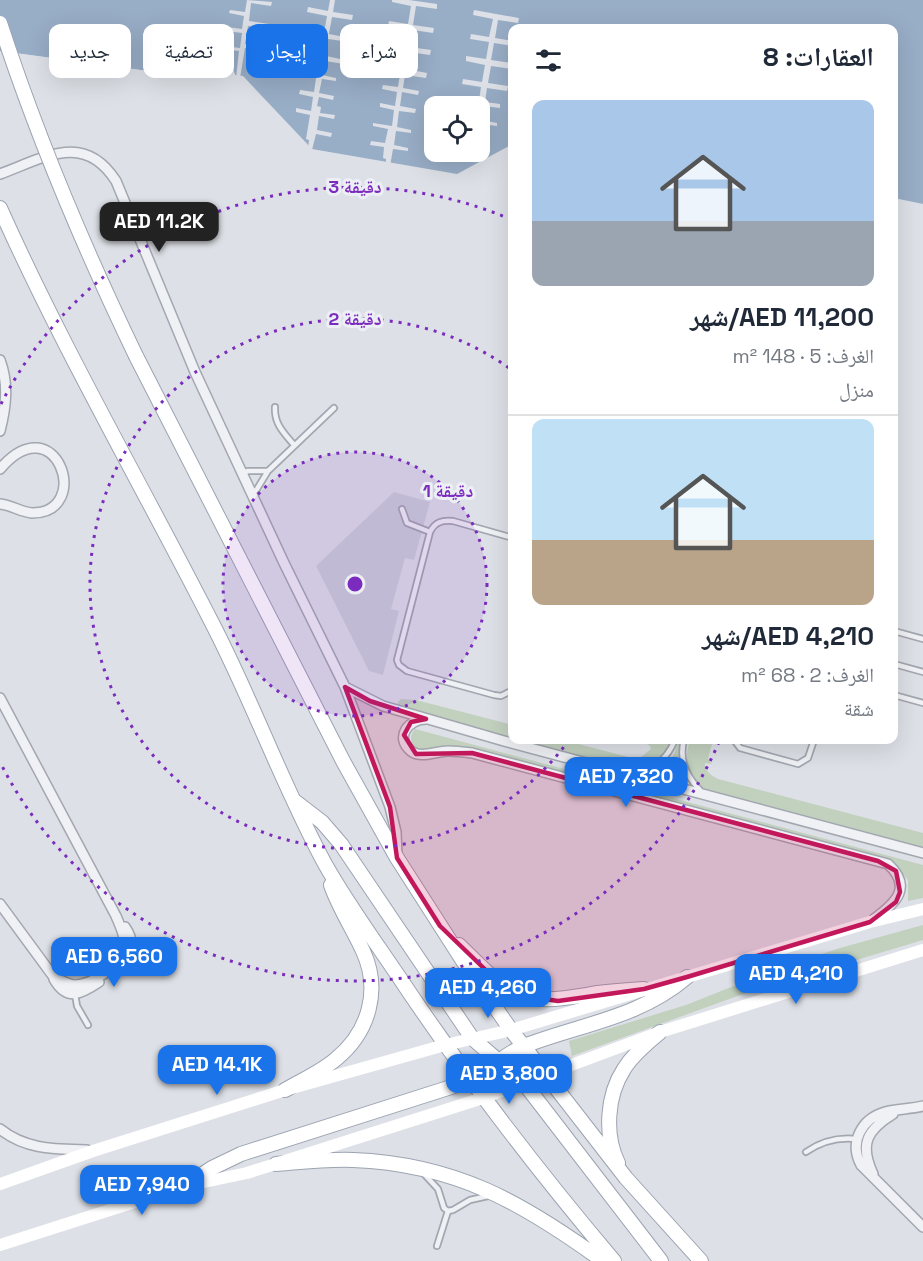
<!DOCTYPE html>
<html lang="ar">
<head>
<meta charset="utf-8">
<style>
	:root { --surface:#fff; --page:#f6f6f7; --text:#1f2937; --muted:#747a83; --line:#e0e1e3; --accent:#1a73e8 }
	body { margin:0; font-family:"Space Grotesk","Noto Naskh Arabic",sans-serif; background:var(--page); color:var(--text); direction:rtl; height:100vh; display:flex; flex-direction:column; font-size:22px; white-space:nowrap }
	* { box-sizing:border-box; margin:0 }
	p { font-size:20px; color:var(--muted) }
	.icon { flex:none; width:33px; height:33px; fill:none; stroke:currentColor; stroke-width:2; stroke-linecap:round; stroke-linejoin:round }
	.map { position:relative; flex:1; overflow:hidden; direction:ltr }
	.side { position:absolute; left:508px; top:24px; width:390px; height:720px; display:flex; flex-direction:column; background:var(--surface); border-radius:12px; box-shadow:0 6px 24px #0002; direction:rtl }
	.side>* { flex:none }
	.guide { position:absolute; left:18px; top:24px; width:400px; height:54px; direction:rtl; display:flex; gap:12px }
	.buttons { position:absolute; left:424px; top:96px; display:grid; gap:12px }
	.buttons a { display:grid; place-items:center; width:66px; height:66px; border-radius:12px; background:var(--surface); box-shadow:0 6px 24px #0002; font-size:30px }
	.price { position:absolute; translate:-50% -51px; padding:0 14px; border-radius:12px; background:var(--accent); color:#fff; font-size:20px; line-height:39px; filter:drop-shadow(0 2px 3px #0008) }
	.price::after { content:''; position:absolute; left:50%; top:36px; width:18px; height:14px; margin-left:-9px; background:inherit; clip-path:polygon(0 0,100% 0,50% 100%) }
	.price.on { background:#222; color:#fff }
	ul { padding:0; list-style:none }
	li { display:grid; align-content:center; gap:12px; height:318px; padding:0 24px }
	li+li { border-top:2px solid var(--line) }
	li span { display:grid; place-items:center; height:186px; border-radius:12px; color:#555 }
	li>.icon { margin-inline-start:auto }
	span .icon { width:108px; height:108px; fill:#fffc; stroke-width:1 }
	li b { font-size:26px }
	h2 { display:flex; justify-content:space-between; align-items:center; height:72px; padding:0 24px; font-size:26px }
	.chip { padding:0 21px; border-radius:12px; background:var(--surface); box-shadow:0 6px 24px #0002; font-size:21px; line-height:54px }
	.chip.on { background:var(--accent); color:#fff }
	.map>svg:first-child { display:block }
	.built { fill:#cbcfd8 }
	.green { fill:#c2d0be }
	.water { fill:#98adc6; fill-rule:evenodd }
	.pier { fill:#dde0e6 }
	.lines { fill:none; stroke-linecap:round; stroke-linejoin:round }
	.lane-casing { stroke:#a3a7b0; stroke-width:8 }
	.street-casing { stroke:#a3a7b0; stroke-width:12 }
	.primary-casing { stroke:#9ca4b2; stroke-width:16 }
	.lane { stroke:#eff1f5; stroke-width:4.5 }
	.street { stroke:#eff1f5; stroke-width:9 }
	.secondary { stroke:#fff; stroke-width:12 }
	.primary { stroke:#fff; stroke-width:14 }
	.primary-bridge-casing { stroke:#9ca4b2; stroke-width:16; stroke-linecap:butt }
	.primary-bridge { stroke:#fff; stroke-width:14 }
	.marked { fill:#c2185b; fill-opacity:0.2; stroke:#c2185b; stroke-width:4.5; stroke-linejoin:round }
	.ring { fill:none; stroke:#7b2cbf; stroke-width:3; stroke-dasharray:3 6 }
	.centre { fill:#7b2cbf; stroke:#eceff4; stroke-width:3 }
	.ring-label { font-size:18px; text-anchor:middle; font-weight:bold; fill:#7b2cbf; stroke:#eceff4; stroke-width:6; stroke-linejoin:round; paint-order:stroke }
</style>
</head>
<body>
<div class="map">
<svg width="923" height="1261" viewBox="0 0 923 1261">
	<rect width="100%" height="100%" fill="#dde0e6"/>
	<path class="built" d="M394 492 430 502 414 560 405 558 391 609 399 611 383 675 369 671 316 566Z"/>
	<path class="green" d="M401 699 416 700 513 725V736L504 738 397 710 398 702Z
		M415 729 923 865V898L908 901V880L895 864 472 751H417C411 744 408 737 415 729Z
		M527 740H563L632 758H640L651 749 650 746 644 742 648 740H671C666 757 654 767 637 772L524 746Z
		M679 740H682C676 760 677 772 689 790L650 778C668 769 673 758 679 740Z
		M690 740H713L708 759 712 764 705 763C704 771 712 776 718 779L923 833V851L702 790C688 774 683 761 690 740Z
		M923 925V940L743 994 572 1056 569 1041 686 1005 779 968 840 948Z"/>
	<path class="water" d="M0 0H923V204L894 198V28H513V144L457 174 312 149 243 76 235 75 233 69 229 65 192 77 0 51ZM435 106H480V152H435Z"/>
	<path class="pier" d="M247 0 272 2 271 6 251 3 249 21 269 24 268 28 248 26 245 44 264 47V50L245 48 240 78H236L239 51 223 49V46L240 48 242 33 226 31 227 27 242 29 244 16 229 13 230 10 245 12Z
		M330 0H335L333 12 353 15 352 20 332 17 329 34 350 38V42L328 39 326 56 345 60 344 64 325 61 322 75 336 78V81L322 79 319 93 334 96 333 100 319 97 317 106 321 107 320 113 335 115 334 119 319 116 317 130 332 133 331 137 316 134 312 150 308 149 309 140 306 139 310 115 296 112V108L311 111 313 97 299 94 300 90 314 92 316 78 302 75 303 72 317 74 320 60 300 56 301 52 320 55 323 37 304 34 305 30 324 33 327 16 307 12 308 7 328 11Z
		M392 0H409L437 4V9L416 6 413 25 434 28 433 33 413 30 410 47 431 50 430 55 409 52 406 69 427 73 426 78 405 75 403 88 419 91 418 95 402 92 400 106 416 109 415 113 399 111 397 127 411 130V133L396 131 394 145 408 148V151L393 149 390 166 386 165V159L383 158 384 147 370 145 371 141 385 143 388 129 373 126V123L392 126 394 110 380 107V103L395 106 397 92 382 89 383 85 398 87 400 74 381 71 382 66 401 69 404 52 385 48 386 43 405 46 408 29 388 26 389 21 408 24 411 6 392 2Z
		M474 10 519 18 518 23 498 20 495 38 513 41V46L494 43 491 60 512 63 511 69 491 66 488 83 508 86 507 91 487 88 485 102 500 104V108L484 106 482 120 497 123V126L481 124 480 132V106L464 102V98L479 101 481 87 462 84 463 79 482 82 485 65 466 61V56L486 59 489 42 470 39 471 34 489 37 493 19 473 15Z
		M0 51 192 77 214 67 229 65 233 69 235 75H232L228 68 215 70 191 80 0 54Z"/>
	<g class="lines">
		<defs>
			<path id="lane" d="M275 407C274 424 284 433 294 445
				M242 473 248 471H268
				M252 494 257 489 268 471 334 408
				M402 509 407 523 430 532
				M513 538 453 521C442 520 435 522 430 532L397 660 399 665 407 671 494 695 501 696 513 690
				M894 631 923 639
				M894 664 923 672
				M894 695 923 703
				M684 740C679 759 686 776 700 790
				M734 740 740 748 798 764 808 758 814 740
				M637 775C655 769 668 757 675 740
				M75 994 77 1006 88 1025
				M806 1152C822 1141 837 1137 856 1139
				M425 1175 438 1189 444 1208 448 1211 453 1210 470 1200 488 1196
				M437 1246 448 1211"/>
			<path id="street" d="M0 174C44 158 84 131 116 181L195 372 284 563 345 687 390 807 396 832 397 856
				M0 360C9 384 6 407 0 431
				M0 469C56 403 94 513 32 513 21 512 11 505 0 504
				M345 687 383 706 504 741 923 853
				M0 698 116 916C120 926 126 937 124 948 121 966 92 985 74 985 66 984 60 980 53 976L0 904
				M426 719C409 719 394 737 411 751 421 759 436 751 448 751 456 751 464 752 472 753L888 864C913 887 896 903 874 919
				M113 973C131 961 137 944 125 927
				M54 979C67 1002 81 994 99 982
				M923 1106C910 1109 897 1109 885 1112 861 1119 849 1143 861 1165L923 1227
				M0 1129C26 1150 56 1149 87 1150
				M873 1174C859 1144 867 1130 893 1114"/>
			<path id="primary" d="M0 208C63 349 140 482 210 619 252 699 282 785 325 864 347 903 374 940 399 977 465 1076 537 1170 614 1261
				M136 356 343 761 397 858 463 961 511 1030 626 1178 701 1261
				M296 802 322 822 341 844 472 1038 524 1083 661 1261
				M459 945C474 959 489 977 507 988 536 1006 566 998 598 993 613 991 628 990 644 989
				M285 1090C302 1080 321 1072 336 1059 369 1032 381 990 363 951 353 929 339 908 331 885
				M618 1163C604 1135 607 1095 624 1069 633 1054 648 1043 660 1032
				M276 1164C301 1162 327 1159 353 1160 456 1164 523 1203 603 1261
				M185 1186 212 1168 241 1154 470 1081C489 1071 504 1054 524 1046 581 1024 639 1018 687 977"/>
		</defs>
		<use href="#lane" class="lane-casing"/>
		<use href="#street" class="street-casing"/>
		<use href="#primary" class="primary-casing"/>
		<use href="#lane" class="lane"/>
		<use href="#street" class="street"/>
		<path class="secondary" d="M0 1184 93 1151 285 1090 445 1045 511 1030 870 922 923 909
			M0 1245 185 1186 247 1173 483 1098 660 1032 923 950"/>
		<use href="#primary" class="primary"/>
		<defs>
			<path id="primary-bridge" d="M0 23C37 137 84 248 136 356"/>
		</defs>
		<use href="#primary-bridge" class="primary-bridge-casing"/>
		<use href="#primary-bridge" class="primary-bridge"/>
	</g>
	<path class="marked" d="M345 687 370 701 426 719 411 722 404 735 416 754 472 753 878 861 896 871 900 892 896 902 870 922 687 977 644 989 558 1001 524 996 495 979 440 926 397 858 390 807Z"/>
	<circle cx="355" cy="584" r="132" fill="#7b2cbf" fill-opacity=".12"/>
	<g class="ring">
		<circle cx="355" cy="584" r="132"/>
		<path d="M569 740A265 265 0 1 1 513 371"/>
		<path d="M719 742A397 397 0 0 1 1 764M1 404A397 397 0 0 1 510 219"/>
	</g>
	<circle cx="355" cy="584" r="9" class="centre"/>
	<g class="ring-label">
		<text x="355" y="193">3 دقيقة</text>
		<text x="355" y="325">2 دقيقة</text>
		<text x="448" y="497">1 دقيقة</text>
	</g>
</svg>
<div class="buttons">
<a><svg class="icon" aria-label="locate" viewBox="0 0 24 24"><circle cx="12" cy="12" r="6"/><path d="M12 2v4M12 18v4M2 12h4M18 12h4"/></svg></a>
</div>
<b class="price on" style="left:159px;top:253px">AED 11.2K</b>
<b class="price" style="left:626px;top:808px">AED 7,320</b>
<b class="price" style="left:114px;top:988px">AED 6,560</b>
<b class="price" style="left:796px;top:1005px">AED 4,210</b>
<b class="price" style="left:488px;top:1019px">AED 4,260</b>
<b class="price" style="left:217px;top:1096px">AED 14.1K</b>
<b class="price" style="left:509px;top:1105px">AED 3,800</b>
<b class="price" style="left:142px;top:1216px">AED 7,940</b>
<div class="guide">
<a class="chip">شراء</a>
<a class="chip on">إيجار</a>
<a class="chip">تصفية</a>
<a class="chip">جديد</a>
</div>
<section class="side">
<h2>العقارات: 8<svg class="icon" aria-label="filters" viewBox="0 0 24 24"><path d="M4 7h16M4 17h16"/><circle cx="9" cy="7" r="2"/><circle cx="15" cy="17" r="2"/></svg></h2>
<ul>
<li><span style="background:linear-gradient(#a9c7e8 65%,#9aa5b1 0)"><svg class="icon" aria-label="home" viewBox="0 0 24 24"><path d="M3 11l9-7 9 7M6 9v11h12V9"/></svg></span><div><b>AED 11,200/شهر</b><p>الغرف: 5 · 148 m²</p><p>منزل</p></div></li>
<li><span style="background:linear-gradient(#bfe0f5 65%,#b9a48a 0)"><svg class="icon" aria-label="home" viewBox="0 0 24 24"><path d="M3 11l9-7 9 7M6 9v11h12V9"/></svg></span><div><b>AED 4,210/شهر</b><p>الغرف: 2 · 68 m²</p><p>شقة</p></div></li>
</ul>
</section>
</div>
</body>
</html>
